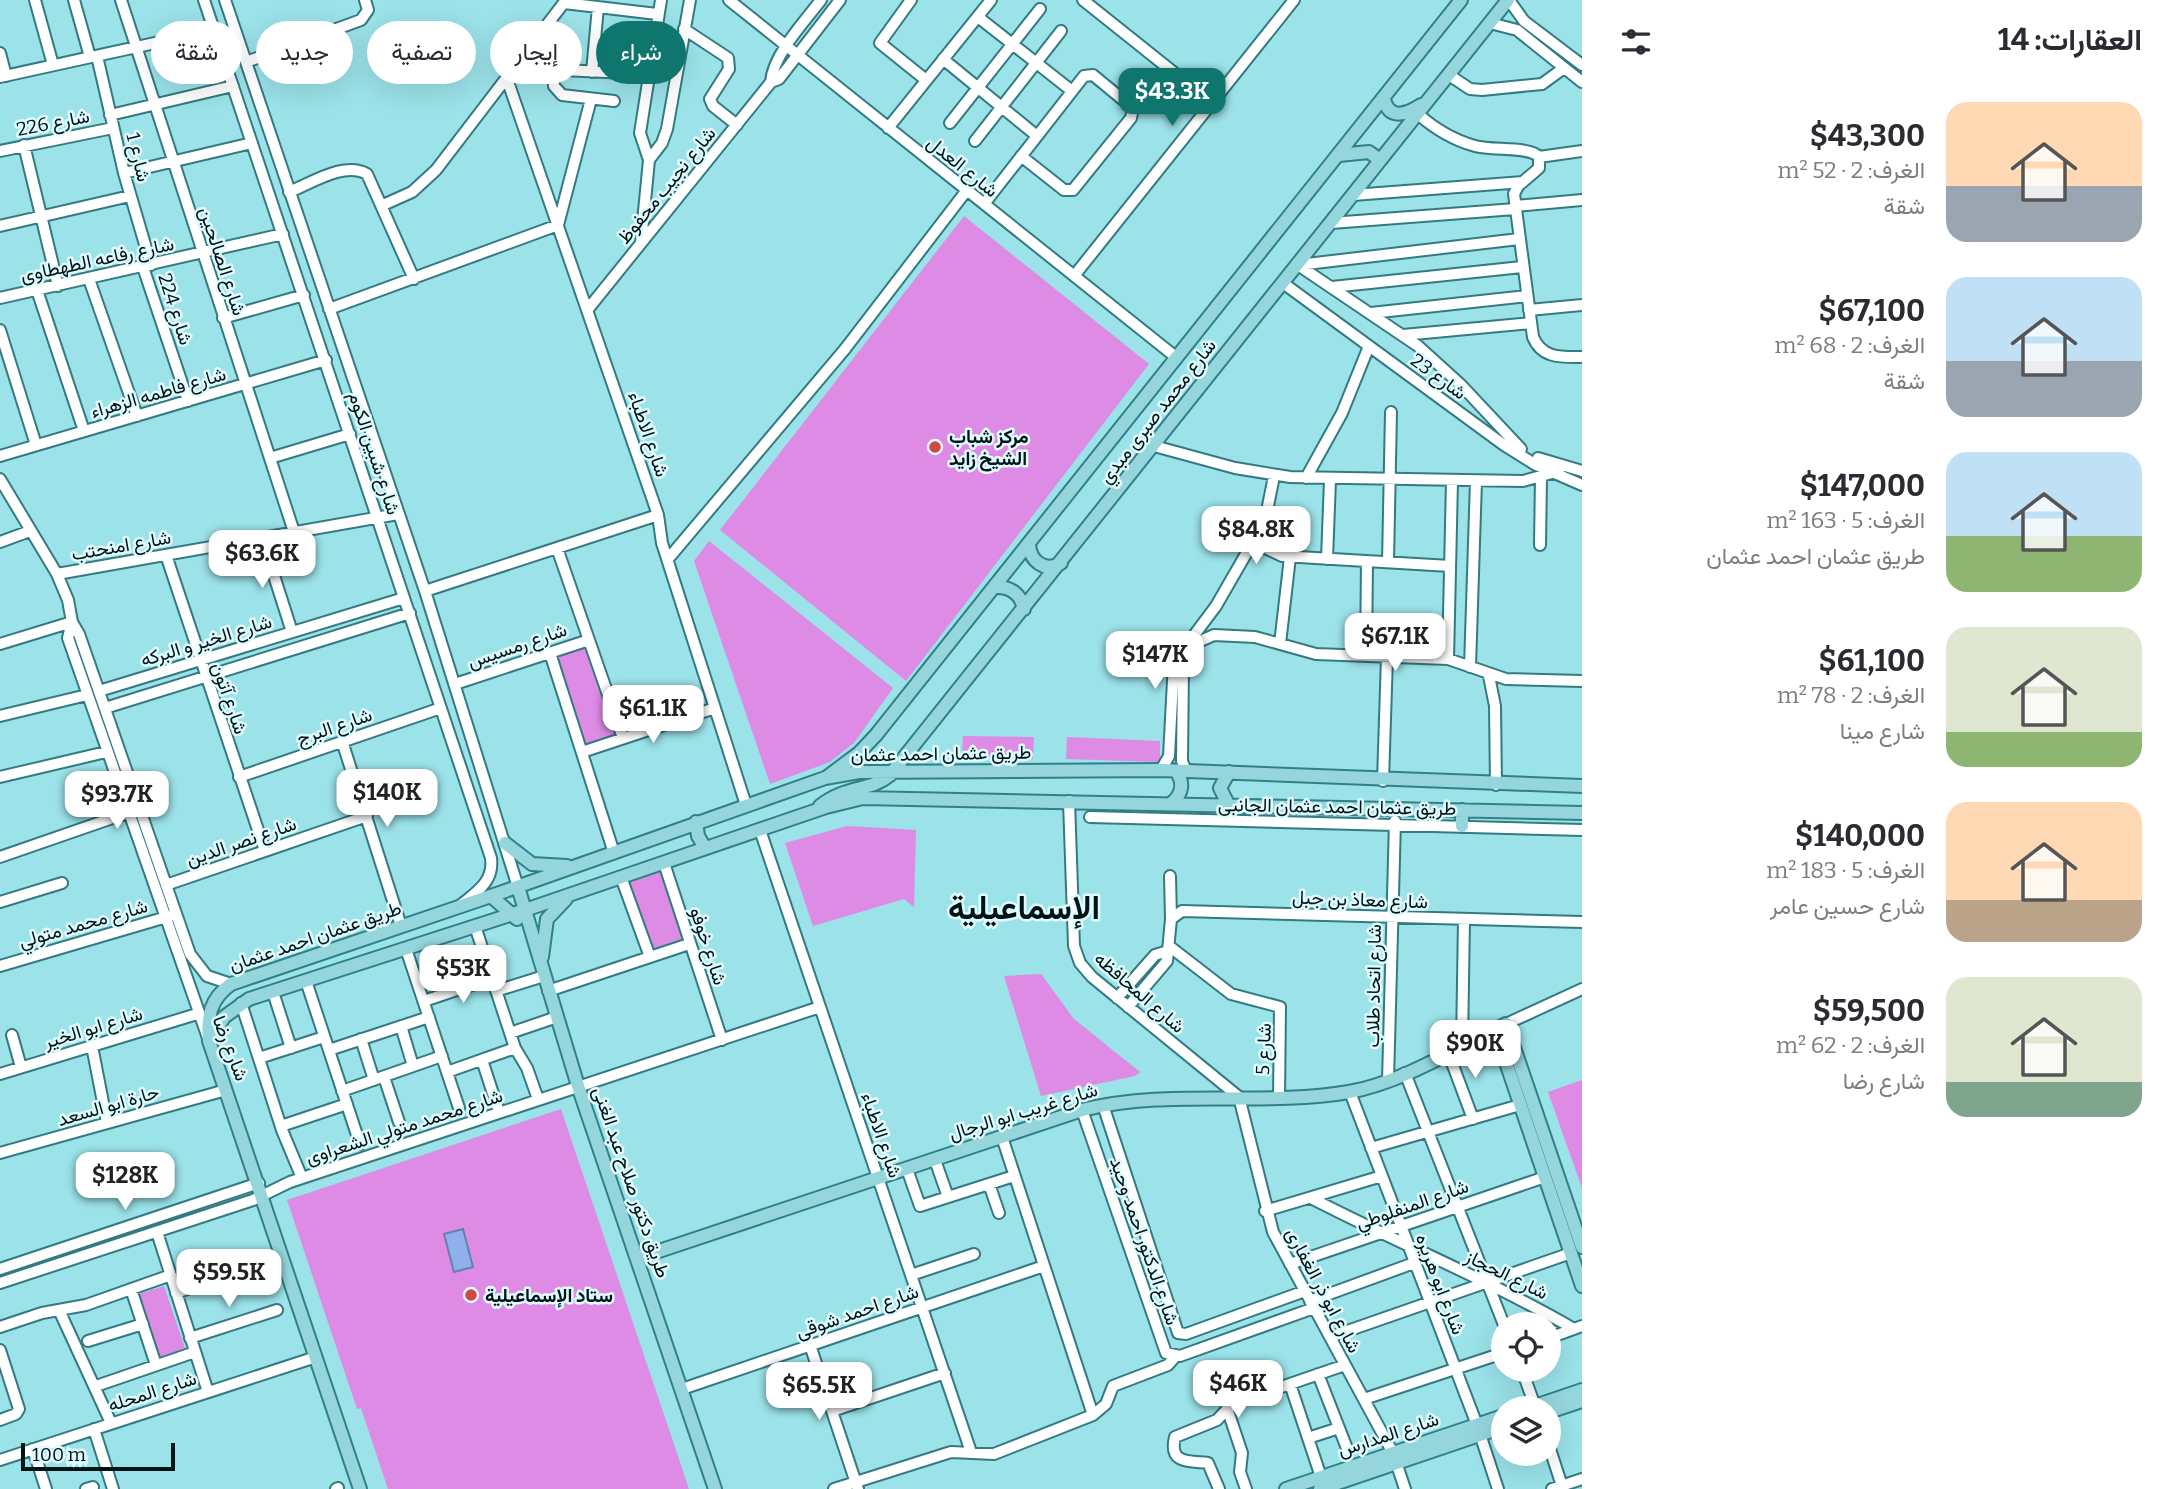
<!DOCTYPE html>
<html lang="ar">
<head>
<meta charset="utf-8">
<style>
	:root { --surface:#fff; --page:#f7f7f7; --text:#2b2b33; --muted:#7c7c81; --accent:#0f766e }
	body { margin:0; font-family:Bitter,Vazirmatn,serif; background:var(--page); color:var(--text); direction:rtl; height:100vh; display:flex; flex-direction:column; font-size:26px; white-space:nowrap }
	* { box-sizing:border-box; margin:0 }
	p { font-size:23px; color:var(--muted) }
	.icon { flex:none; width:38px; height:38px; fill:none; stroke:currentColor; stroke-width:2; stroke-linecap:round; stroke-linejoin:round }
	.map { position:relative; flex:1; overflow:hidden; direction:ltr }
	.details { display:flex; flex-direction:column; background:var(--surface); width:595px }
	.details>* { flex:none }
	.guide { position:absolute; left:21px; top:21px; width:665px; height:63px; direction:rtl; display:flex; gap:14px }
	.buttons { position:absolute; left:1491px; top:1312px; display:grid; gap:14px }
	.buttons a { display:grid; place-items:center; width:70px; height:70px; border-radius:50%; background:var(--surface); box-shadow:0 7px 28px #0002; font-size:35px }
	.scale { position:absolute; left:21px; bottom:18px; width:154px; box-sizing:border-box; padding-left:7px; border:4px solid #001315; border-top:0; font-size:19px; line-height:24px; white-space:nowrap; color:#001315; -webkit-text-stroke:5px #e0fbfe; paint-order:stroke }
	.price { position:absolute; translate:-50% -60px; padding:0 16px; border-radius:14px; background:#fff; color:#222; font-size:23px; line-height:46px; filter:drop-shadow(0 2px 4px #0008) }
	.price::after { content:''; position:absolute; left:50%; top:42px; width:21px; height:16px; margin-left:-10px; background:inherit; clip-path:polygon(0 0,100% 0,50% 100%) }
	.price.on { background:var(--accent); color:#fff }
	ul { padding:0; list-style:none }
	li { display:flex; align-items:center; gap:21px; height:175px; padding:0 35px }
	li span { display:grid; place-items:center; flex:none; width:196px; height:140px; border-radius:21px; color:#555 }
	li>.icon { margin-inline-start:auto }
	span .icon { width:84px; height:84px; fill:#fffc; stroke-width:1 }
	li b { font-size:30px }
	h2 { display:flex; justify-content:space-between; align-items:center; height:84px; padding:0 35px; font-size:30px }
	.pill { padding:0 24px; border-radius:32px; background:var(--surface); box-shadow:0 7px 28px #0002; font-size:24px; line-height:63px }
	.pill.on { background:var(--accent); color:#fff }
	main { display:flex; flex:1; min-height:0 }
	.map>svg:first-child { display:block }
	.green { fill:#dd8be5 }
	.water { fill:#8fafed; stroke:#6480ac; stroke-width:2 }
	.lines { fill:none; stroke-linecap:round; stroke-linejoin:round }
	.minor-casing { stroke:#337a81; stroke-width:14 }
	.major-casing { stroke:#318087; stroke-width:16 }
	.minor { stroke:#fff; stroke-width:10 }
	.major { stroke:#94d6dc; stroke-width:12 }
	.poi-dot { fill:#d54647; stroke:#e0fbfe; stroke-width:2.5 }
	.labels { text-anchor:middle; stroke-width:5; stroke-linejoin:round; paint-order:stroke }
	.street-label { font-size:19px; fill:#001315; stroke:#e0fbfe }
	.poi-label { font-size:19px; font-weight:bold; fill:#001315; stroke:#e0fbfe; text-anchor:start }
	.town-label { font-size:33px; font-weight:bold; fill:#001315; stroke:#e0fbfe }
</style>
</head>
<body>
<main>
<section class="details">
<h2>العقارات: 14<svg class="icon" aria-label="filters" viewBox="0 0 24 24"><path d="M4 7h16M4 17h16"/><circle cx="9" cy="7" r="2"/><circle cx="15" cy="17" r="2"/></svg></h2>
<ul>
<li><span style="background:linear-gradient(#ffd9b3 60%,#9aa5b1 0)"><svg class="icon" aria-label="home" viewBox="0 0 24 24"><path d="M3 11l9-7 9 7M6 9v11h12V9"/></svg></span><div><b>$43,300</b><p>الغرف: 2 · 52 m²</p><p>شقة</p></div></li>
<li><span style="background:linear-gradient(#bfe0f5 60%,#9aa5b1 0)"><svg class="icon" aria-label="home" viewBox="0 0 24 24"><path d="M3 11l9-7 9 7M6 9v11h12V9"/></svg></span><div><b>$67,100</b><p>الغرف: 2 · 68 m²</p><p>شقة</p></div></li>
<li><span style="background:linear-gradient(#bfe0f5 60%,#8fb573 0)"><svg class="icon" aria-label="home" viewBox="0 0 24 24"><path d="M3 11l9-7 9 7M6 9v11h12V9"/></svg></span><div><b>$147,000</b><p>الغرف: 5 · 163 m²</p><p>طريق عثمان احمد عثمان</p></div></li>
<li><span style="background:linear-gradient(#dfe7d0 75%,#8fb573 0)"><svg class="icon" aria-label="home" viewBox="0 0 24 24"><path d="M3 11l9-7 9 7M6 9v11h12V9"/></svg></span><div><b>$61,100</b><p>الغرف: 2 · 78 m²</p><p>شارع مينا</p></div></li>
<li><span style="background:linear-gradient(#ffd9b3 70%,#b9a48a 0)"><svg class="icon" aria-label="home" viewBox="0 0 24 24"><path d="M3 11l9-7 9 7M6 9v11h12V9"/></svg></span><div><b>$140,000</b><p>الغرف: 5 · 183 m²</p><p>شارع حسين عامر</p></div></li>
<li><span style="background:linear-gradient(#dfe7d0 75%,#7fa58c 0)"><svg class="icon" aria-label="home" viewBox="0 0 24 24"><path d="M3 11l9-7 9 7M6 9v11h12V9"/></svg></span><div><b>$59,500</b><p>الغرف: 2 · 62 m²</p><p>شارع رضا</p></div></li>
</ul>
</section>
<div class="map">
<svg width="1582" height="1489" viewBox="0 0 1582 1489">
	<rect width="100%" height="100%" fill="#9be2e9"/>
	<path class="green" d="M964 216 1149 364 906 681 720 530Z
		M709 541 893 688 854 743 841 753 830 762 770 784 694 561Z
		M588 642 621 737 584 750 552 654Z
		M963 736 1034 737 1033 759 962 757Z
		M1067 737 1160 741V762L1066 759Z
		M847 826 916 830 914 907 904 899 813 926 785 843Z
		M664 868 688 943 650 956 625 882Z
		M1041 974 1074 1019 1140 1072 1135 1076 1041 1096 1004 976Z
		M1582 1080V1188L1548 1092Z
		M561 1109 689 1489H388L361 1408 357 1409 287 1200Z
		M164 1286 185 1348 160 1357 139 1294Z"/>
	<path class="water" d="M463 1229 473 1267 454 1272 444 1234Z"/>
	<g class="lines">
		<defs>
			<path id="minor" d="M35 0 53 65
				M74 0 90 57
				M121 0 294 532
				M204 0 491 858C494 881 478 891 462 904
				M225 0 425 591 518 887
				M729 0 1177 358
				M911 0 880 43 926 80
				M1083 0 1212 103
				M1509 0 1524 21 1582 65
				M564 3 657 14
				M978 17 1072 91
				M1490 23 1517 30 1582 82
				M684 29 728 58 729 69 710 99 713 106 737 125
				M527 52 550 67 562 70 649 74
				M0 53 6 76
				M97 56 124 173 151 265
				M943 59 1037 136
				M246 62 361 20 368 10 365 0
				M553 68 554 86 562 95 614 101
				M592 72 598 7
				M1449 75 1470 89 1482 90 1542 84 1564 68
				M0 77 214 30
				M507 79 658 515 662 543 746 805
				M771 82C773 55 804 22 821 0
				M1418 114C1435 129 1453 140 1475 146 1492 151 1530 146 1539 157V168L1518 186 1514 194 1533 337C1542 359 1562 357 1582 357
				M110 115 233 86
				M950 123 1040 9
				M888 128 991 0
				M975 141 1061 31
				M24 145 58 286
				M0 151 113 128
				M1539 157 1582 151
				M649 160 662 143 667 129 690 0
				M124 173 252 143
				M289 192C312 183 344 161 367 174L414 279
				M1353 195 1523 182
				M984 204 1084 76 1093 75 1133 108 1131 118 1073 190H1064L1021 156
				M383 205 412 192 436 170 566 0
				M1515 206 1582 200
				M1331 223 1515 209
				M0 226 130 196
				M641 242 649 160 640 133 661 0
				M1298 265 1418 346 1461 385 1521 449
				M1298 265 1519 239
				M143 267 188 401
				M1074 276 1294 0
				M89 279 137 416
				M1283 283 1504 445 1536 465 1582 485
				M1332 287 1522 267
				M37 290 84 431
				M0 298 283 234
				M329 309 558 225 591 99
				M588 309 771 82 779 79 840 0
				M1529 310 1582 305
				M1371 313 1527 296
				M223 318 304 295
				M0 330 36 445
				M1403 335 1531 323
				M1154 446 1235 468 1290 477 1523 481 1552 473 1561 467
				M0 456 326 360
				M270 458 350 434
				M1538 458 1582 471
				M1306 478 1342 413 1369 346
				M0 479 57 574 68 600 72 622 79 634 190 954 207 976 231 984
				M262 538 292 632
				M0 542 30 531
				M1253 542 1282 556 1450 566
				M1540 545 1541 477
				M557 548 623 738
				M166 555 265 851
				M668 559 845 349 967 190
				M1327 559 1330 480
				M1388 562 1391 412
				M57 574 398 514
				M425 591 658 515
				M72 622 68 638 208 1038
				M0 644 72 622
				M1280 644 1290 557
				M550 653 614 853
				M1366 656 1367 561
				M1448 659 1452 481
				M1470 667 1476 481
				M1489 676 1495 706 1496 785
				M455 684 589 640
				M99 691 404 598
				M105 708 410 613
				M0 716 87 695
				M342 741 401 926
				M582 752 715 708
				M1161 770 1169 756 1174 662 1216 606 1265 521 1274 476
				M1186 771 1182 761 1183 667 1198 642 1214 635 1255 637 1316 654 1448 659 1506 679 1582 681
				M0 777 106 752
				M239 777 441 708
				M1383 781 1387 657
				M1069 801 1074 946 1080 963 1092 977 1239 1097 1273 1232 1393 1453 1405 1489
				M1090 817 1582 830
				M760 830 971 1452
				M0 857 127 813
				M664 863 722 1040
				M1170 876 1171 919
				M621 877 650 957
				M166 885 367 816
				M0 902 62 883
				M475 926 515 1048 527 1068 538 1099
				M1169 946 1231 994 1280 1007 1279 1097
				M406 949 459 1108
				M0 966 170 916
				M306 981 360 1144
				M496 991 544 976
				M548 991 689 944
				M273 992 291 1048
				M1117 998 1155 955 1168 951
				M424 1001 492 978
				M241 1003 282 1130 302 1178
				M1128 1007 1167 961 1171 919 1182 911 1582 922
				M1506 1024 1582 989
				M401 1026 413 1066
				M510 1033 557 1017
				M12 1035 21 1067
				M361 1039 374 1080
				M1462 1045 1464 919
				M92 1046 107 1123
				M329 1050 429 1017
				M1448 1052 1473 1119
				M259 1058 324 1037
				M482 1060 499 1112
				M447 1072 515 1048
				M1405 1073 1504 1325
				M0 1074 197 1014
				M384 1077 399 1122
				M1388 1081 1395 821
				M342 1091 442 1056
				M1350 1092 1477 1425 1498 1489
				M1103 1105 1178 1333 1186 1334 1305 1291
				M1082 1110 1166 1353 1180 1356 1314 1308
				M281 1126 347 1104
				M1002 1137 1093 1415
				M1371 1148 1520 1105
				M0 1153 226 1090
				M935 1160 948 1197
				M907 1169 920 1206 1014 1176
				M989 1184 999 1213
				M1311 1198C1398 1243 1489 1280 1574 1329
				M1265 1211 1382 1176
				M157 1232 208 1392
				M1290 1264 1545 1177
				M0 1269 259 1183
				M911 1275 974 1254
				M0 1283 253 1200 290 1182 820 1007
				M131 1289 156 1365
				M176 1293 260 1264
				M1310 1301 1414 1263
				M59 1310 111 1423
				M0 1327 42 1313 86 1305 171 1275
				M1330 1337 1571 1253
				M190 1338 277 1310
				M1549 1338 1582 1326
				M88 1341 143 1324
				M810 1345 858 1489
				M0 1350 19 1409 16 1414 0 1420
				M1522 1370 1536 1409
				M1318 1374 1348 1451
				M1290 1384 1321 1477
				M96 1386 195 1352
				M682 1389 1044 1266
				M1364 1399 1503 1353
				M1227 1408 1242 1453 1240 1472 1246 1489
				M832 1411 945 1373
				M94 1429 113 1489
				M1308 1438 1339 1428
				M1549 1446 1563 1489
				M33 1449 46 1489
				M0 1460 316 1357
				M86 1489 93 1487
				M336 1489 338 1488
				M834 1489 951 1452 994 1454 1093 1415 1106 1404 1113 1386 1168 1365 1175 1357
				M1219 1489 1208 1463C1191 1461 1168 1465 1175 1437L1217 1420 1232 1404 1345 1365
				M1552 1489 1582 1479"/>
			<path id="major" d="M1384 99C1389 121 1407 114 1421 105
				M1339 155 1369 152 1380 160
				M1029 544C1030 561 1045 573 1061 563
				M994 587C1010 586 1021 594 1024 609
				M827 777 859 753 876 735 1461 0
				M1172 803C1183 793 1184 782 1176 771
				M1228 804 1220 788 1229 772
				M820 806C846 785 870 792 890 775L1508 0
				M696 822 698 836 705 848
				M1462 826V810
				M505 843 532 864 567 866
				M518 887 578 1086 715 1489
				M491 896 517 919
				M542 957 547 919 566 899
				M1495 1030 1582 1286
				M209 1041 224 1017 249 999 525 910 826 807 863 798 1582 813
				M638 1258 1082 1110C1170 1088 1261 1107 1349 1092 1401 1083 1459 1047 1506 1024L1582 1247
				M1526 1409 1582 1390
				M1549 1412 1582 1401
				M360 1489 209 1041C207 1016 210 999 231 984L491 896 825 778 859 772 1161 770 1582 786
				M1286 1489 1503 1416
				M1320 1489 1503 1427"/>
		</defs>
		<use href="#minor" class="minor-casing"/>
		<use href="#major" class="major-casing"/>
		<use href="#minor" class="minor"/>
		<use href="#major" class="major"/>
	</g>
	<g class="poi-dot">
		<circle cx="935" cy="447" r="7"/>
		<circle cx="471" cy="1295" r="7"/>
	</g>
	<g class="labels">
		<g class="street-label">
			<text transform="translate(53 122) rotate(-11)" y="7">شارع 226</text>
			<text transform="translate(139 157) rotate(76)" y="7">شارع 1</text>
			<text transform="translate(963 166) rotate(39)" y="7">شارع العدل</text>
			<text transform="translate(666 185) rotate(-51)" y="7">شارع نجيب محفوظ</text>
			<text transform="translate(97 259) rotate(-12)" y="7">شارع رفاعه الطهطاوى</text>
			<text transform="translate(223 261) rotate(72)" y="7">شارع الصالحين</text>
			<text transform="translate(176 309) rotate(72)" y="7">شارع 224</text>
			<text transform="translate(1439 376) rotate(36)" y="7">شارع 23</text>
			<text transform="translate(158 392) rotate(-16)" y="7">شارع فاطمه الزهراء</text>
			<text transform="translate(1157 411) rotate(-52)" y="7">شارع محمد صبرى مبدي</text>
			<text transform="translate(649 434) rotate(71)" y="7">شارع الاطباء</text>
			<text transform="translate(375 453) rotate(72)" y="7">شارع شبين الكوم</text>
			<text transform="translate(121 545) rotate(-10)" y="7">شارع امنحتب</text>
			<text transform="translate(206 640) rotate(-17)" y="7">شارع الخير و البركه</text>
			<text transform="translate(517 645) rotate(-19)" y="7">شارع رمسيس</text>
			<text transform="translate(230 698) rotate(71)" y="7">شارع آتون</text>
			<text transform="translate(334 726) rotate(-19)" y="7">شارع البرج</text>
			<text transform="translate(941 753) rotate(-1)" y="7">طريق عثمان احمد عثمان</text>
			<text transform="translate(1337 806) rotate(1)" y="7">طريق عثمان احمد عثمان الجانبى</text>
			<text transform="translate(241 841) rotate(-19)" y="7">شارع نصر الدين</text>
			<text transform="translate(1360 899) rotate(2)" y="7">شارع معاذ بن جبل</text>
			<text transform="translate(83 923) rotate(-16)" y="7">شارع محمد متولي</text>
			<text transform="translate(315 936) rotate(-19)" y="7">طريق عثمان احمد عثمان</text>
			<text transform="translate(709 946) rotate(72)" y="7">شارع خوفو</text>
			<text transform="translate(1373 986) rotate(-89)" y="7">شارع اتحاد طلاب</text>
			<text transform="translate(1140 992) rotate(41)" y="7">شارع المحافظه</text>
			<text transform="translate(93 1027) rotate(-17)" y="7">شارع ابو الخير</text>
			<text transform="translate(231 1048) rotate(69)" y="7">شارع رضا</text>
			<text transform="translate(1263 1049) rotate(-88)" y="7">شارع 5</text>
			<text transform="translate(108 1105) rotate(-16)" y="7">حارة ابو السعد</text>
			<text transform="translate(1023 1111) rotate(-17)" y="7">شارع غريب ابو الرجال</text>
			<text transform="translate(404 1126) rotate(-18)" y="7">شارع محمد متولي الشعراوى</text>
			<text transform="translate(882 1135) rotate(71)" y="7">شارع الاطباء</text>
			<text transform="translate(632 1182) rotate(71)" y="7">طريق دكتور صلاح عبد الغنى</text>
			<text transform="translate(1412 1204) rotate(-19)" y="7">شارع المنفلوطي</text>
			<text transform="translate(1145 1241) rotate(71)" y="7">شارع الدكتور احمد وحيد</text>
			<text transform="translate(1507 1274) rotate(26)" y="7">شارع الحجاز</text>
			<text transform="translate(1441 1284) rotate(69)" y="7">شارع ابو هريره</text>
			<text transform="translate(1324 1290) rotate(62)" y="7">شارع ابو ذر الغفارى</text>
			<text transform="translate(857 1311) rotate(-19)" y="7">شارع احمد شوقى</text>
			<text transform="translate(152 1391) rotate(-18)" y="7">شارع المحله</text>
			<text transform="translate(1388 1434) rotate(-18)" y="7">شارع المدارس</text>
		</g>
		<g class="poi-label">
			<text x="949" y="443">مركز شباب<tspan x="949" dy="22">الشيخ زايد</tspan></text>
			<text x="485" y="1302">ستاد الإسماعيلية</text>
		</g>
		<g class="town-label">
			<text x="1024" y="919">الإسماعيلية</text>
		</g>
	</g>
</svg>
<div class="buttons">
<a><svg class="icon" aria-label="locate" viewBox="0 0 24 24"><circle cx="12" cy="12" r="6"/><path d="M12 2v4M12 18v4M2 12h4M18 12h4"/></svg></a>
<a><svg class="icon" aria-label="layers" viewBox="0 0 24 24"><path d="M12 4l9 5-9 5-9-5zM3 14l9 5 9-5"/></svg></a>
</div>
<div class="scale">100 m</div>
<b class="price on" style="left:1172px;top:128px">$43.3K</b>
<b class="price" style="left:1256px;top:566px">$84.8K</b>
<b class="price" style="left:262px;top:590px">$63.6K</b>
<b class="price" style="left:1395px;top:673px">$67.1K</b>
<b class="price" style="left:1155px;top:691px">$147K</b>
<b class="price" style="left:653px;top:745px">$61.1K</b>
<b class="price" style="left:387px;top:829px">$140K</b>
<b class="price" style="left:117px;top:831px">$93.7K</b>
<b class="price" style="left:463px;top:1005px">$53K</b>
<b class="price" style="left:1475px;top:1080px">$90K</b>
<b class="price" style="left:125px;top:1212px">$128K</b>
<b class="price" style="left:229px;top:1309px">$59.5K</b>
<b class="price" style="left:1238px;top:1420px">$46K</b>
<b class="price" style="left:819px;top:1422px">$65.5K</b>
<div class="guide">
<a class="pill on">شراء</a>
<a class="pill">إيجار</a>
<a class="pill">تصفية</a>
<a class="pill">جديد</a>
<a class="pill">شقة</a>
</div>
</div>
</main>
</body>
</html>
